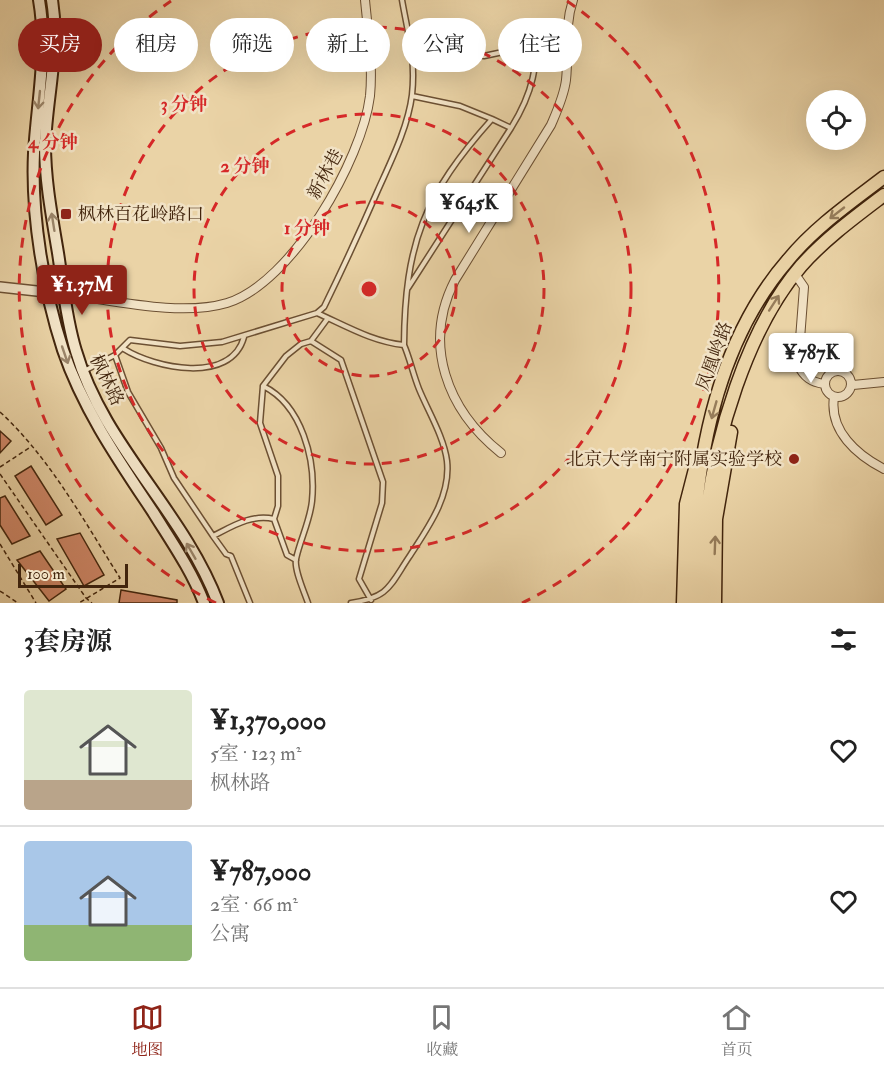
<!DOCTYPE html>
<html lang="zh">
<head>
<meta charset="utf-8">
<style>
	:root { --surface:#fff; --page:#f6f6f6; --text:#222; --muted:#767676; --line:#e0e0e0; --accent:#8f2418 }
	body { margin:0; font-family:"IM FELL Double Pica","Noto Serif SC",serif; background:var(--page); color:var(--text); height:100vh; display:flex; flex-direction:column; font-size:22px; white-space:nowrap }
	* { box-sizing:border-box; margin:0 }
	p { font-size:20px; color:var(--muted) }
	.icon { flex:none; width:33px; height:33px; fill:none; stroke:currentColor; stroke-width:2; stroke-linecap:round; stroke-linejoin:round }
	.map { position:relative; height:603px; overflow:hidden }
	.panel { display:flex; flex-direction:column; background:var(--surface); flex:1 }
	.panel>* { flex:none }
	.hud { position:absolute; left:18px; top:18px; width:849px; height:54px; display:flex; gap:12px }
	.controls { position:absolute; left:806px; top:90px; display:grid; gap:12px }
	.controls a { display:grid; place-items:center; width:60px; height:60px; border-radius:50%; background:var(--surface); box-shadow:0 6px 24px #0002; font-size:30px }
	.scale { position:absolute; left:18px; bottom:15px; width:110px; box-sizing:border-box; padding-left:6px; border:3px solid #42250d; border-top:0; font-size:16px; line-height:21px; white-space:nowrap; color:#42250d; -webkit-text-stroke:4px #f1e2c5; paint-order:stroke }
	.price { position:absolute; translate:-50% -51px; padding:0 14px; border-radius:6px; background:#fff; color:#222; font-size:20px; line-height:39px; filter:drop-shadow(0 2px 3px #0008) }
	.price::after { content:''; position:absolute; left:50%; top:36px; width:18px; height:14px; margin-left:-9px; background:inherit; clip-path:polygon(0 0,100% 0,50% 100%) }
	.price.on { background:var(--accent); color:#fff }
	ul { padding:0; list-style:none }
	li { display:flex; align-items:center; gap:18px; height:150px; padding:0 24px }
	li+li { border-top:2px solid var(--line) }
	li span { display:grid; place-items:center; flex:none; width:168px; height:120px; border-radius:6px; color:#555 }
	li>.icon { margin-inline-start:auto }
	span .icon { width:72px; height:72px; fill:#fffc; stroke-width:1 }
	li b { font-size:26px }
	h2 { display:flex; justify-content:space-between; align-items:center; height:72px; padding:0 24px; font-size:26px }
	.tag { padding:0 21px; border-radius:27px; background:var(--surface); box-shadow:0 6px 24px #0002; font-size:21px; line-height:54px }
	.tag.on { background:var(--accent); color:#fff }
	.tab-bar { display:flex; justify-content:space-around; align-items:center; height:84px; border-top:2px solid var(--line); background:var(--surface); font-size:16px; color:var(--muted) }
	.tab-bar a { display:grid; justify-items:center; gap:3px }
	.tab-bar .on { color:var(--accent) }
	.map>svg:first-child { display:block }
	.building { fill:#d18869; stroke:#42250d; stroke-width:1.5 }
	.lines { fill:none; stroke-linecap:round; stroke-linejoin:round }
	.service-casing { stroke:#6c5033; stroke-width:7 }
	.minor-casing { stroke:#6c5033; stroke-width:10 }
	.tertiary-casing { stroke:#6c5033; stroke-width:12 }
	.secondary-casing { stroke:#42250d; stroke-width:14 }
	.primary-casing { stroke:#42250d; stroke-width:15 }
	.path { stroke:#42250d; stroke-width:1.5; stroke-dasharray:4.5 3; stroke-linecap:butt }
	.service { stroke:#f1e2c5; stroke-width:4 }
	.minor { stroke:#f1e2c5; stroke-width:8 }
	.tertiary { stroke:#f1e2c5; stroke-width:9 }
	.secondary { stroke:#f1e2c5; stroke-width:10 }
	.primary { stroke:#ead3a6; stroke-width:12 }
	.oneway { stroke:#9a8469 }
	.oneway2 { stroke:#967c5a }
	.ring { fill:none; stroke:#d62828; stroke-width:3; stroke-dasharray:10 8 }
	.poi-dot { fill:#8f2418; stroke:#f1e2c5; stroke-width:2 }
	.labels { text-anchor:middle; stroke-width:5; stroke-linejoin:round; paint-order:stroke }
	.street-label { font-size:18px; fill:#42250d; stroke:#f1e2c5 }
	.poi-label { font-size:18px; fill:#42250d; stroke:#f1e2c5; text-anchor:start }
	.centre { fill:#d62828; stroke:#f1e2c5; stroke-width:3 }
	.ring-label { font-size:18px; text-anchor:middle; font-weight:bold; fill:#d62828; stroke:#f1e2c5; stroke-width:5; stroke-linejoin:round; paint-order:stroke }
</style>
</head>
<body>
<div class="map">
<svg width="884" height="603" viewBox="0 0 884 603">
	<rect width="100%" height="100%" fill="#ead3a6"/>
	<filter id="stains"><feTurbulence type="fractalNoise" baseFrequency=".00333" numOctaves="4"/><feColorMatrix values="0 0 0 0 .2 0 0 0 0 .09 0 0 0 0 .02 0 0 0 .5 -.17"/></filter>
	<radialGradient id="worn" r=".72"><stop offset=".6" stop-color="#630" stop-opacity="0"/><stop offset="1" stop-color="#630" stop-opacity=".3"/></radialGradient>
	<path class="building" d="M0 431 11 441 0 453Z
		M31 466 62 515 46 525 15 476Z
		M5 496 30 536 12 544 0 525V498Z
		M80 533 104 575 84 586 57 539Z
		M40 551 66 589 49 601 17 560Z
		M121 590 177 600V603H119Z"/>
	<g class="lines">
		<defs>
			<path id="service" d="M413 49 484 56 503 52 537 39
				M412 96 460 106 492 119
				M408 288 511 128
				M317 313 324 307C343 268 361 229 378 190 391 161 408 127 412 95 416 58 408 35 402 0
				M311 341 341 360 383 482 382 503 359 579 371 600
				M124 349C154 368 231 385 244 337
				M115 355 128 392 161 448 174 478 213 536C233 526 251 514 274 519L278 506V476L260 423 263 386 286 356 301 344 311 341 328 318
				M84 371 115 355 130 340 180 346 222 342 317 313C346 326 373 342 404 345 405 243 424 195 492 119L511 128C534 91 537 67 537 24
				M263 386C302 405 316 460 312 501 310 521 300 540 296 559 294 570 304 591 308 603
				M274 519 287 555 296 560
				M213 536 226 554 231 556 250 603
				M351 603C389 597 389 587 409 557 427 529 451 497 447 461 444 437 428 411 419 389 413 374 410 359 404 345"/>
			<path id="minor" d="M795 274 804 287 798 365C804 377 811 382 824 384
				M64 294C113 300 180 317 227 303 292 283 362 160 370 96 373 64 368 32 365 0
				M825 384a13 13 0 1 1 26 0a13 13 0 1 1-26 0Z
				M853 385 884 382
				M834 397C829 431 857 455 884 469
				M501 453C447 410 422 344 455 280L551 125C557 111 564 96 566 80 569 52 564 27 573 0"/>
			<path id="tertiary" d="M0 287 64 294"/>
			<path id="secondary" d="M39 0C48 52 37 102 34 153 31 215 44 292 63 350 83 409 119 461 153 512 171 541 192 571 204 603
				M52 0C60 49 47 96 45 144 45 181 52 217 58 253 63 285 66 319 76 351 103 445 184 512 218 603"/>
			<path id="primary" d="M683 603 686 504 695 469
				M692 603C691 486 708 352 788 260 815 227 850 203 884 177
				M704 603C704 576 703 548 706 521 714 439 747 329 801 266 825 239 855 217 884 195
				M715 603 716 519 731 432"/>
		</defs>
		<use href="#service" class="service-casing"/>
		<use href="#minor" class="minor-casing"/>
		<use href="#tertiary" class="tertiary-casing"/>
		<use href="#secondary" class="secondary-casing"/>
		<use href="#primary" class="primary-casing"/>
		<path class="path" d="M0 412C50 458 84 521 120 578L79 603
			M0 467 32 446
			M0 474 86 598 92 603
			M0 544 36 603
			M0 591 18 603"/>
		<use href="#service" class="service"/>
		<use href="#minor" class="minor"/>
		<use href="#tertiary" class="tertiary"/>
		<use href="#secondary" class="secondary"/>
		<use href="#primary" class="primary"/>
	</g>
	<defs><path id="oneway-shaft" d="M-6 0H5M1.5-3L5.5 0L1.5 3" fill="none" stroke-width="1.6" stroke-linecap="round" stroke-linejoin="round" transform="scale(1.5)"/></defs>
	<g class="oneway">
		<use href="#oneway-shaft" transform="translate(39 100) rotate(96)"/>
		<use href="#oneway-shaft" transform="translate(53 222) rotate(-99)"/>
		<use href="#oneway-shaft" transform="translate(65 355) rotate(71)"/>
		<use href="#oneway-shaft" transform="translate(191 551) rotate(-120)"/>
	</g>
	<g class="oneway2">
		<use href="#oneway-shaft" transform="translate(837 213) rotate(142)"/>
		<use href="#oneway-shaft" transform="translate(774 303) rotate(-57)"/>
		<use href="#oneway-shaft" transform="translate(714 410) rotate(106)"/>
		<use href="#oneway-shaft" transform="translate(715 545) rotate(-88)"/>
	</g>
	<g class="ring">
		<circle cx="369" cy="289" r="87"/>
		<circle cx="369" cy="289" r="175"/>
		<circle cx="369" cy="289" r="262"/>
		<path d="M216 603A349 349 0 0 1 171 1M567 1A349 349 0 0 1 522 603"/>
	</g>
	<g class="poi-dot">
		<rect x="60" y="208" width="12" height="12" rx="3"/>
		<circle cx="794" cy="459" r="6"/>
	</g>
	<g class="labels">
		<g class="street-label">
			<text transform="translate(325 174) rotate(-61)" y="6">新林巷</text>
			<text transform="translate(714 356) rotate(-70)" y="6">凤凰岭路</text>
			<text transform="translate(107 380) rotate(64)" y="6">枫林路</text>
		</g>
		<g class="poi-label">
			<text x="78" y="220">枫林百花岭路口</text>
			<text x="782" y="465" text-anchor="end">北京大学南宁附属实验学校</text>
		</g>
	</g>
	<circle cx="369" cy="289" r="9" class="centre"/>
	<g class="ring-label">
		<text x="184" y="110">3 分钟</text>
		<text x="53" y="148">4 分钟</text>
		<text x="245" y="172">2 分钟</text>
		<text x="307" y="234">1 分钟</text>
	</g>
	<rect width="100%" height="100%" filter="url(#stains)"/>
	<rect width="100%" height="100%" fill="url(#worn)"/>
</svg>
<div class="controls">
<a><svg class="icon" aria-label="locate" viewBox="0 0 24 24"><circle cx="12" cy="12" r="6"/><path d="M12 2v4M12 18v4M2 12h4M18 12h4"/></svg></a>
</div>
<div class="scale">100 m</div>
<b class="price" style="left:469px;top:234px">¥645K</b>
<b class="price on" style="left:82px;top:316px">¥1.37M</b>
<b class="price" style="left:811px;top:384px">¥787K</b>
<div class="hud">
<a class="tag on">买房</a>
<a class="tag">租房</a>
<a class="tag">筛选</a>
<a class="tag">新上</a>
<a class="tag">公寓</a>
<a class="tag">住宅</a>
</div>
</div>
<section class="panel">
<h2>3套房源<svg class="icon" aria-label="filters" viewBox="0 0 24 24"><path d="M4 7h16M4 17h16"/><circle cx="9" cy="7" r="2"/><circle cx="15" cy="17" r="2"/></svg></h2>
<ul>
<li><span style="background:linear-gradient(#dfe7d0 75%,#b9a48a 0)"><svg class="icon" aria-label="home" viewBox="0 0 24 24"><path d="M3 11l9-7 9 7M6 9v11h12V9"/></svg></span><div><b>¥1,370,000</b><p>5室 · 123 m²</p><p>枫林路</p></div><svg class="icon" aria-label="heart" viewBox="0 0 24 24"><path d="M12 20l-8-8c-3-5 5-10 8-4 3-6 11-1 8 4z"/></svg></li>
<li><span style="background:linear-gradient(#a9c7e8 70%,#8fb573 0)"><svg class="icon" aria-label="home" viewBox="0 0 24 24"><path d="M3 11l9-7 9 7M6 9v11h12V9"/></svg></span><div><b>¥787,000</b><p>2室 · 66 m²</p><p>公寓</p></div><svg class="icon" aria-label="heart" viewBox="0 0 24 24"><path d="M12 20l-8-8c-3-5 5-10 8-4 3-6 11-1 8 4z"/></svg></li>
</ul>
</section>
<nav class="tab-bar">
<a class="on"><svg class="icon" aria-label="map" viewBox="0 0 24 24"><path d="M3 6l6-2 6 2 6-2v14l-6 2-6-2-6 2zM9 4v14M15 6v14"/></svg>地图</a>
<a><svg class="icon" aria-label="saved" viewBox="0 0 24 24"><path d="M7 4h10v16l-5-4-5 4z"/></svg>收藏</a>
<a><svg class="icon" aria-label="home" viewBox="0 0 24 24"><path d="M3 11l9-7 9 7M6 9v11h12V9"/></svg>首页</a>
</nav>
</body>
</html>
